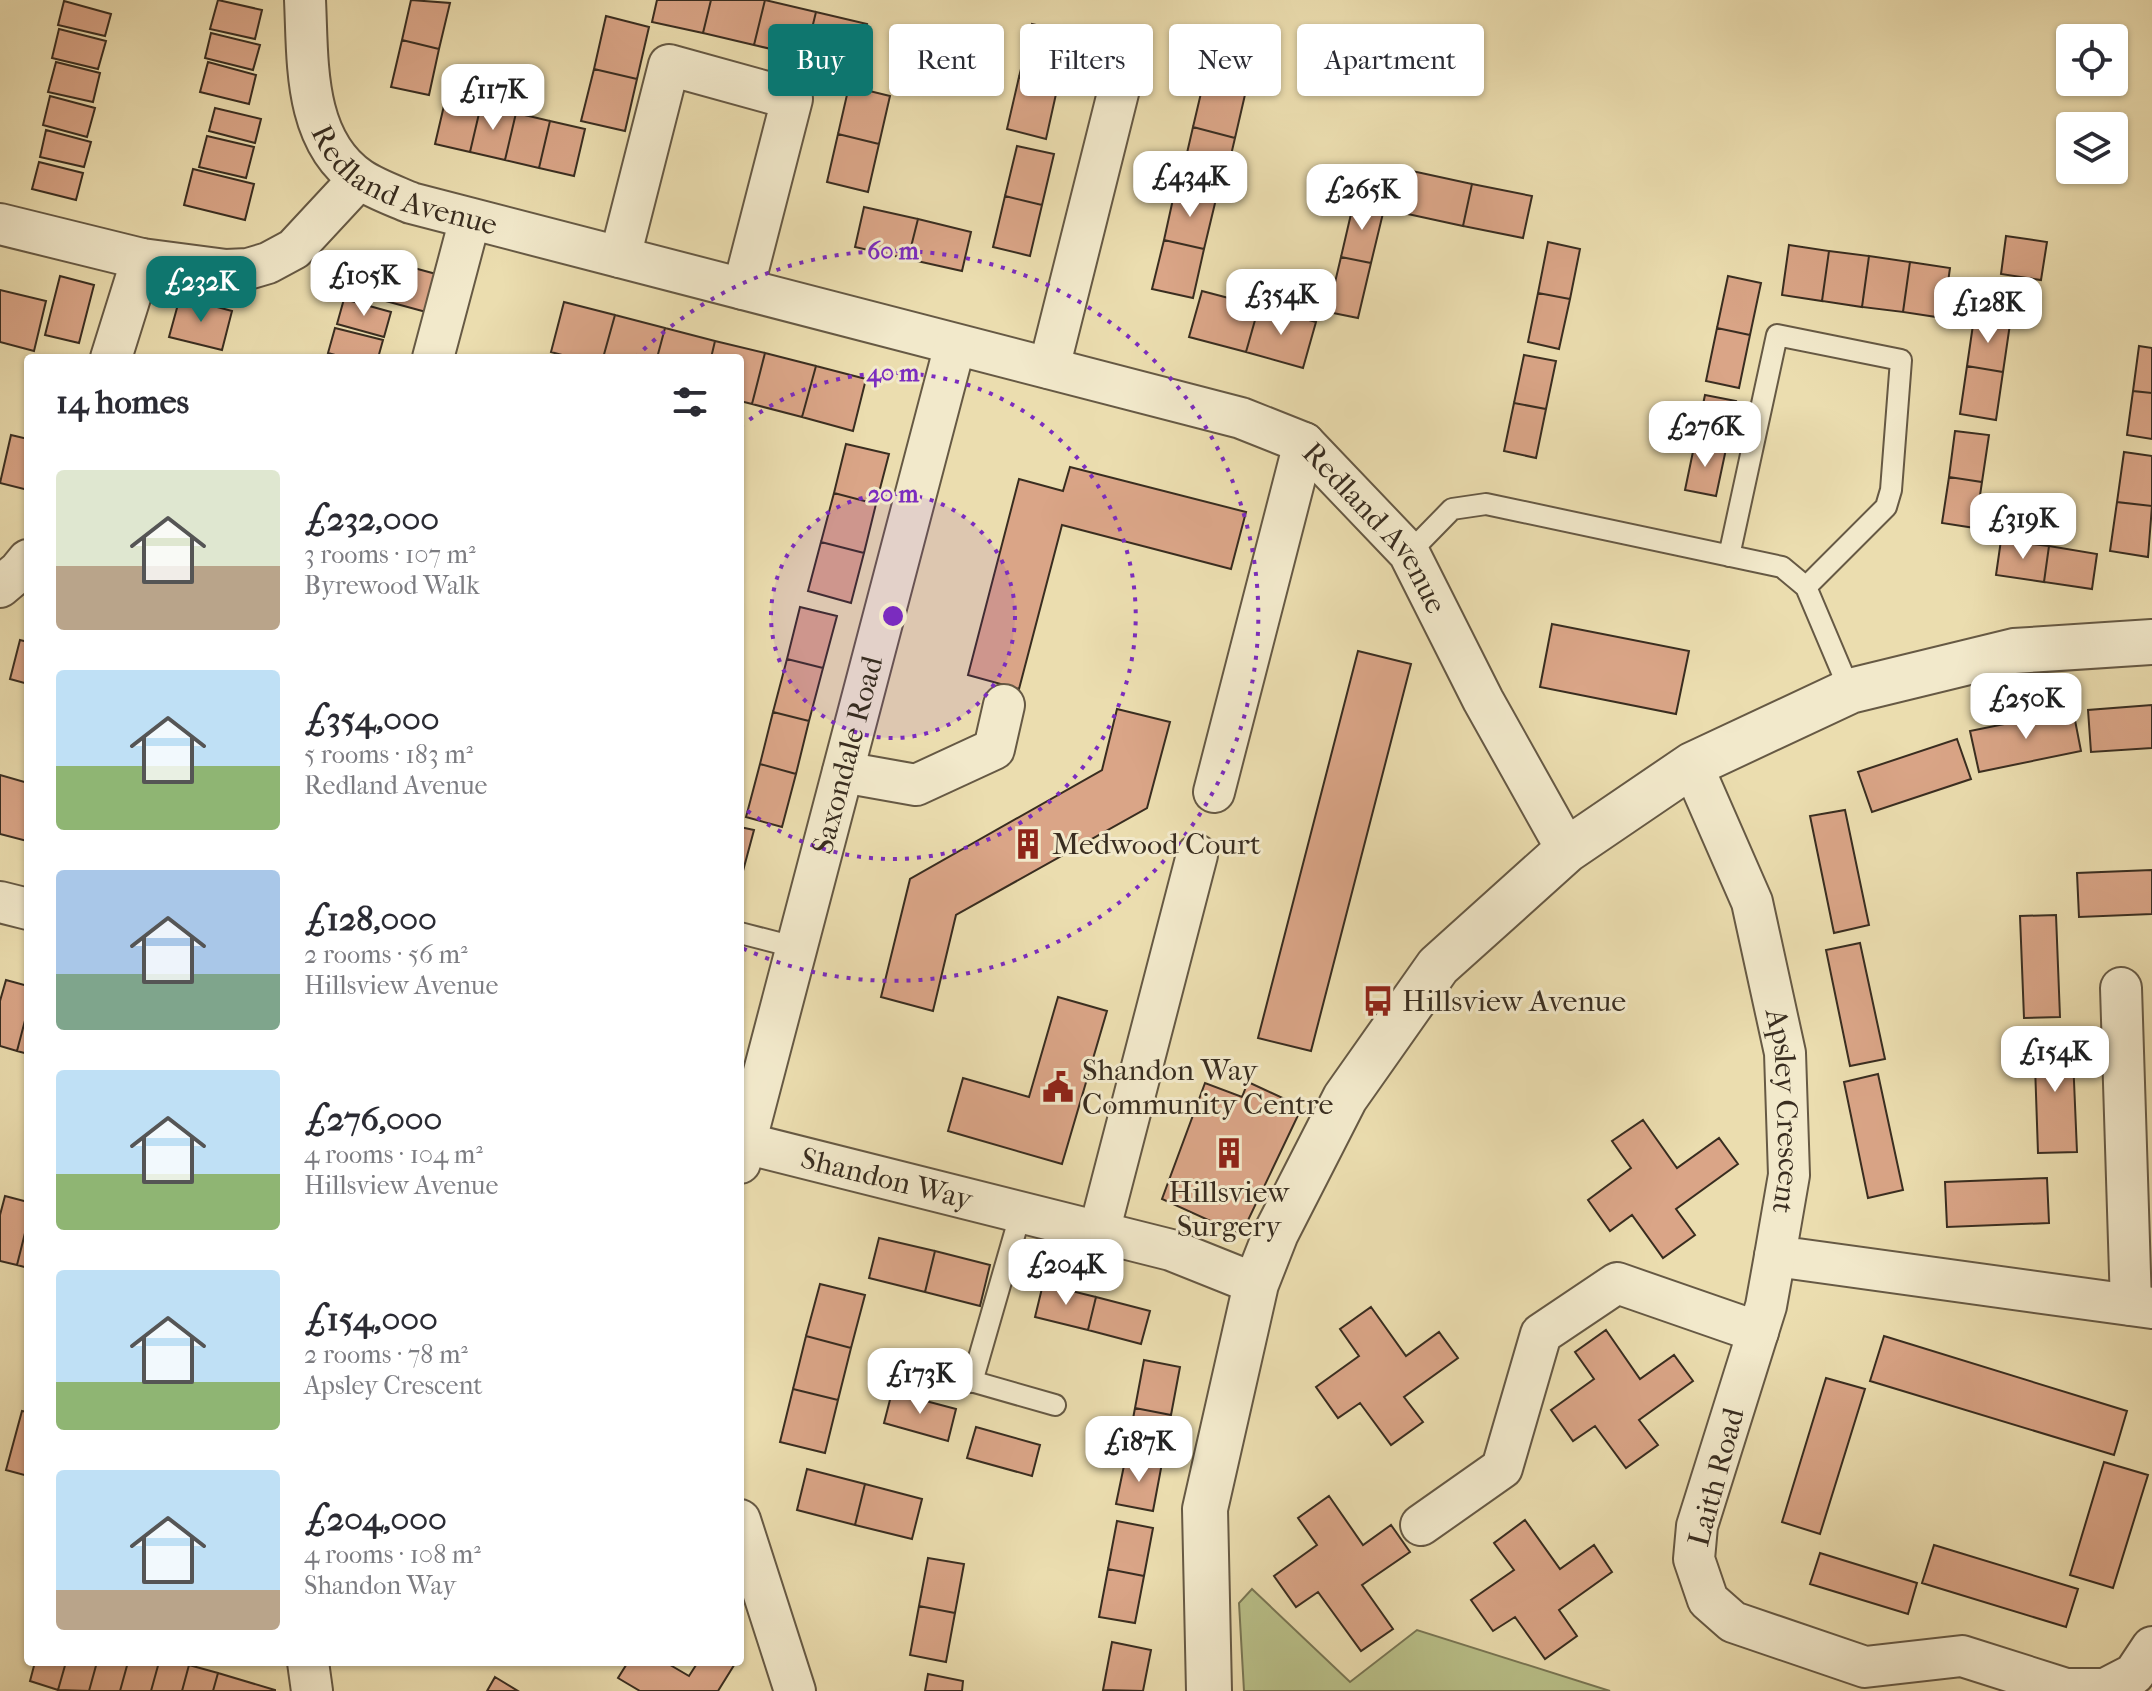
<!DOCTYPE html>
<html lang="en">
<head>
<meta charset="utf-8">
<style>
	:root { --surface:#fff; --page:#f2f2f3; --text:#2b2b33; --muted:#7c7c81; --accent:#0f766e }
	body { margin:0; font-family:"IM FELL French Canon",serif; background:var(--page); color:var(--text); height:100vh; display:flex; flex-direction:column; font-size:30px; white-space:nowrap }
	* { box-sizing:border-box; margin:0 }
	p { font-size:26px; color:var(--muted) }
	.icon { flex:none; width:44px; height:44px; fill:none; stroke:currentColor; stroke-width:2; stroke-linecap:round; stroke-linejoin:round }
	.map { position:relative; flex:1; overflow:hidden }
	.drawer { position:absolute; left:24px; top:354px; width:720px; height:1312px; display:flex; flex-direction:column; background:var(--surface); border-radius:8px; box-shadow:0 2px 6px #0004 }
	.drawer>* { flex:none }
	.top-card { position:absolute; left:768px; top:24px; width:760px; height:72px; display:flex; gap:16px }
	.fabs { position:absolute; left:2056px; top:24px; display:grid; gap:16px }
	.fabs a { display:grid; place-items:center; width:72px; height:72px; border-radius:8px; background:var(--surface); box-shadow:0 2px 6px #0004; font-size:40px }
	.price { position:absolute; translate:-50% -68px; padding:0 18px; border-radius:16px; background:#fff; color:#222; font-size:26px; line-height:52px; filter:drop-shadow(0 2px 4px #0008) }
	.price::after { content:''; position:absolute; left:50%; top:48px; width:24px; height:18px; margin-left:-12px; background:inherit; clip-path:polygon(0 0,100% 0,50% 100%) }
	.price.active { background:var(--accent); color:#fff }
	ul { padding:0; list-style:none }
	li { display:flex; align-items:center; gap:24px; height:200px; padding:0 32px }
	li span { display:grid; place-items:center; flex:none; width:224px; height:160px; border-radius:8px; color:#555 }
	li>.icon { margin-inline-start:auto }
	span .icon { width:96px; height:96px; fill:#fffc; stroke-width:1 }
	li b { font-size:34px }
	h2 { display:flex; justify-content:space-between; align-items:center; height:96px; padding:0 32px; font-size:34px }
	.chip { padding:0 28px; border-radius:8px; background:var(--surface); box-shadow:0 2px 6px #0004; font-size:28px; line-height:72px }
	.chip.active { background:var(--accent); color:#fff }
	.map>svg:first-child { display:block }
	.green { fill:#b9c089; stroke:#797654; stroke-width:2 }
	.building { fill:#daa587; stroke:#392d20; stroke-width:2 }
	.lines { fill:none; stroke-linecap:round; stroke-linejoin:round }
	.service-casing { stroke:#665944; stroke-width:24 }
	.minor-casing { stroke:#665944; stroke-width:44 }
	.tertiary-casing { stroke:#665944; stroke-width:48 }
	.service { stroke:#f2e9cb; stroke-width:20 }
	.minor { stroke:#f2e9cb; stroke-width:40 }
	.tertiary { stroke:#f2e9cb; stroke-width:44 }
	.ring { fill:none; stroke:#7b2cbf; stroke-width:4; stroke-dasharray:4 8 }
	.labels { text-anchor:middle; stroke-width:6; stroke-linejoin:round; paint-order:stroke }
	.street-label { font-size:30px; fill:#392d20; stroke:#f2e9cb }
	.poi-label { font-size:30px; fill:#392d20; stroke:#f2e9cb; text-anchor:start }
	.centre { fill:#7b2cbf; stroke:#f2e9cb; stroke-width:4 }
	.ring-label { font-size:24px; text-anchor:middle; font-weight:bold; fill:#7b2cbf; stroke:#f2e9cb; stroke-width:6; stroke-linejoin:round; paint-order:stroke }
</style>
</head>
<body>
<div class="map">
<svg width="2152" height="1691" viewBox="0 0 2152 1691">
	<rect width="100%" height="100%" fill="#ebddaf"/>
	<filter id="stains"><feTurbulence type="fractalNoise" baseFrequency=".0025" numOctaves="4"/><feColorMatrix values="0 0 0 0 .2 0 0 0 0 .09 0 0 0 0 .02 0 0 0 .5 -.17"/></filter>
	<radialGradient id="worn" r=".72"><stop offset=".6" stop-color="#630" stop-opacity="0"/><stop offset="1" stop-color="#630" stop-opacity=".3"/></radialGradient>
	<path class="green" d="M1252 1589 1350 1682 1417 1630 1610 1691H1244L1239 1603Z"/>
	<path class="building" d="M218 0 262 10 255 39 210 29Z
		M411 0 450 3 439 49 402 40Z
		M657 0H711L703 33 652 22Z
		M711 0H765L754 45 703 33Z
		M765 0 816 12 805 57 754 45Z
		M64 1 111 14 105 36 58 25Z
		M816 12 867 24 857 69 805 57Z
		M606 16 649 27 637 79 594 69Z
		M1032 24 1070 33 1058 85 1019 77Z
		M59 29 106 41 98 69 52 58Z
		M211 33 260 45 253 70 205 58Z
		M402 40 439 49 429 95 391 87Z
		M56 62 100 73 93 102 48 92Z
		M208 62 256 75 249 104 200 92Z
		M594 69 637 79 625 131 581 121Z
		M1205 76 1247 86 1235 138 1193 127Z
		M1019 77 1058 85 1046 139 1007 129Z
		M849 86 890 96 879 144 838 134Z
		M50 96 95 108 87 137 43 125Z
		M446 97 481 105 470 152 435 144Z
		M481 105 516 113 505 160 470 152Z
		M215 108 261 119 255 143 209 131Z
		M516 113 550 121 539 168 505 160Z
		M550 121 585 129 574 176 539 168Z
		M1193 127 1235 138 1223 189 1181 179Z
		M46 130 91 142 84 167 40 157Z
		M838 134 879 144 868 192 827 182Z
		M207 136 254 147 246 178 199 167Z
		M1017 146 1054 154 1042 205 1005 196Z
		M39 162 83 173 76 200 32 189Z
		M193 169 254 184 245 220 184 205Z
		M1412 171 1472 184 1463 226 1403 213Z
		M1472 184 1532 196 1523 238 1463 226Z
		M1175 190 1216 199 1204 249 1164 240Z
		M1005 196 1042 205 1030 256 993 247Z
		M1354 201 1384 209 1371 263 1341 257Z
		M864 207 918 219 908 259 855 247Z
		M918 219 971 232 962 271 908 259Z
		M2006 236 2047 242 2041 280 2001 274Z
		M1164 240 1204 249 1193 298 1152 289Z
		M1548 242 1580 249 1570 299 1538 293Z
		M1789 245 1829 251 1822 301 1782 295Z
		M1829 251 1869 256 1862 307 1822 301Z
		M1869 256 1910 262 1903 312 1862 307Z
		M1341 257 1371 263 1358 318 1328 312Z
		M381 259 436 274 426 312 371 297Z
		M1910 262 1950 268 1943 318 1903 312Z
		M60 276 94 285 79 343 45 335Z
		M1728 276 1761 283 1750 335 1717 328Z
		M0 290 46 301 34 351 0 342Z
		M1202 291 1259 306 1246 352 1189 337Z
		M1538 293 1570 299 1559 349 1528 342Z
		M180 297 232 311 222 350 169 337Z
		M344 299 391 312 384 337 337 324Z
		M564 302 615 315 603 358H573L551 352Z
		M1259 306 1316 322 1303 368 1246 352Z
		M615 315 665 328 657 358H603Z
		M1974 318 2010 324 2003 372 1967 366Z
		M335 328 383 340 378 358H346L328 353Z
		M665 328 715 341 711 358H657Z
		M1717 328 1750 335 1739 388 1706 381Z
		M715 341 765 353 752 404 740 401V358H711Z
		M2139 346 2152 348V393L2133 391Z
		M765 353 816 366 802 417 752 404Z
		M1524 355 1556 361 1546 409 1514 403Z
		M816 366 866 379 853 431 802 417Z
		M1967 366 2003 372 1996 420 1960 414Z
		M2133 391 2152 393V439L2127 435Z
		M1705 395 1736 401 1726 449 1695 442Z
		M1514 403 1546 409 1536 458 1504 451Z
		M1955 431 1989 435 1982 482 1949 477Z
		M11 435 28 439V490L0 483Z
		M1695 442 1726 449 1716 496 1685 490Z
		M846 444 889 454 876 504 834 493Z
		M2124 452 2152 456V506L2117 502Z
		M1070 467 1246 512 1231 569 1062 525 1019 689 968 675 1019 479 1063 491Z
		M1949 477 1982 482 1975 528 1942 523Z
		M834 493 876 504 864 553 821 542Z
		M2117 502 2152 506 2148 557 2110 551Z
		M2001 540 2049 546 2044 582 1996 575Z
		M821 542 864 553 851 603 808 591Z
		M2049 546 2097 554 2092 589 2044 582Z
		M800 607 837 616 823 668 787 659Z
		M1552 624 1689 651 1676 714 1540 687Z
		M20 640 28 642V684L10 679Z
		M1358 651 1411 664 1311 1051 1258 1038Z
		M787 659 823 668 809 721 773 712Z
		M2152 705V748L2091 752 2088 710Z
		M1117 709 1170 722 1147 808 956 915 933 1011 881 997 910 879 1102 770Z
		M2073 710 2081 751 1979 772 1970 731Z
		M773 712 809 721 796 774 760 764Z
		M1957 739 1971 779 1872 812 1858 772Z
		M760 764 796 774 782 827 746 817Z
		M0 775 28 783 27 841 0 834Z
		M1845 810 1869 925 1834 933 1810 816Z
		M740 827 754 830 743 871 740 870Z
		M2152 870V914L2079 917 2077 873Z
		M2056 915 2060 1017 2024 1018 2020 916Z
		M1860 943 1885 1059 1850 1066 1826 950Z
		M6 980 28 986V1009L17 1051 0 1046V1001Z
		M1058 997 1107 1011 1062 1164 948 1131 963 1078 1029 1097Z
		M28 1009V1054L17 1051Z
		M2072 1034 2077 1152 2038 1153 2034 1036Z
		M1878 1074 1903 1190 1868 1198 1844 1082Z
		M1248 1082 1302 1107 1241 1235 1162 1199 1205 1083 1242 1097Z
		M1643 1120 1677 1168 1719 1138 1738 1164 1676 1209 1695 1235 1663 1258 1632 1215 1610 1231 1588 1200 1631 1168 1612 1141Z
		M2047 1178 2049 1223 1947 1227 1945 1182Z
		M5 1196 28 1202V1221L17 1265 0 1261V1215Z
		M28 1221V1268L17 1265Z
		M879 1238 935 1251 925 1292 869 1278Z
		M935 1251 990 1265 980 1306 925 1292Z
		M820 1284 865 1295 851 1348 806 1336Z
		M1043 1284 1096 1297 1088 1330 1035 1317Z
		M1096 1297 1150 1311 1141 1344 1088 1330Z
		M1371 1307 1406 1356 1439 1332 1458 1358 1404 1397 1423 1422 1391 1445 1360 1403 1338 1418 1316 1387 1359 1356 1340 1329Z
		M1606 1330 1640 1379 1674 1355 1693 1381 1639 1420 1658 1445 1626 1468 1595 1426 1573 1441 1551 1410 1594 1379 1575 1352Z
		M806 1336 851 1348 838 1400 793 1389Z
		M1884 1336 2127 1411 2114 1455 1870 1381Z
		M1144 1360 1180 1367 1171 1415 1135 1408Z
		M1826 1378 1865 1389 1820 1534 1782 1522Z
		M793 1389 838 1400 825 1453 780 1442Z
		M892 1392 956 1409 948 1441 884 1423Z
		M1135 1408 1171 1415 1162 1463 1126 1456Z
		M22 1411 28 1412V1476L6 1470Z
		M976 1427 1040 1445 1032 1476 967 1458Z
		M1126 1456 1162 1463 1153 1511 1116 1504Z
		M2104 1462 2148 1475 2113 1588 2070 1575Z
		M807 1469 865 1484 855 1525 797 1510Z
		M865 1484 922 1499 912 1539 855 1525Z
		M1329 1496 1363 1545 1391 1525 1410 1552 1362 1585 1393 1629 1361 1651 1318 1592 1296 1607 1274 1576 1317 1545 1298 1518Z
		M1525 1520 1560 1569 1594 1545 1612 1572 1559 1610 1577 1636 1545 1659 1515 1617 1493 1631 1471 1600 1514 1570 1494 1543Z
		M1117 1521 1153 1528 1144 1576 1108 1569Z
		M1934 1545 2078 1589 2066 1627 1922 1583Z
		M1820 1553 1917 1583 1908 1614 1810 1584Z
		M928 1558 964 1564 955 1613 919 1606Z
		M1108 1569 1144 1576 1135 1623 1099 1617Z
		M919 1606 955 1613 946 1662 910 1655Z
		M1112 1642 1151 1650 1143 1691 1103 1690Z
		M35 1662H66L58 1690 30 1681Z
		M66 1662H97L89 1691 58 1690Z
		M97 1662H128L120 1691H89Z
		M128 1662H159L151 1691H120Z
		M159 1662H178L189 1665 182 1691H151Z
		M628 1662H665L689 1676 698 1662H736L718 1691H640L618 1678Z
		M189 1665 218 1673 213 1691H182Z
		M218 1673 275 1690V1691H213Z
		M928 1674 963 1681 962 1691H925Z
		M495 1677 518 1691H487Z"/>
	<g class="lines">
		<defs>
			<path id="service" d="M1409 553 1452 509 1486 504 1782 567 1806 587 1850 691
				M1729 556 1777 335 1901 360 1891 490 1886 507 1806 587
				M740 933 798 948
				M901 1361 1055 1405
				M972 1382 1021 1212"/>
			<g id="minor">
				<path id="s1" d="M305 0C308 61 303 140 360 179 375 189 395 196 411 203L1241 418 1304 443 1409 553 1483 700 1567 850"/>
				<path d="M0 224 142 259 226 270 248 269 268 263 294 249 359 179"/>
				<path d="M620 257 669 65 792 99 743 289"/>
				<path d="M111 358 142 259"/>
				<path d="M433 358 470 219"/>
				<path d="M1049 368 1119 89"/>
				<path d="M0 587 19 571 28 560"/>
				<path id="s2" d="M1692 765 1752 902 1785 1053 1789 1175 1775 1256 2152 1308"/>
				<path d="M843 772 916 785 994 749 1004 705"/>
				<path d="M1214 792 1304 443"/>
				<path d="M0 902 28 909"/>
				<path d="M2121 988 2131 1305"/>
				<path id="s3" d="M745 1143 1171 1250 1256 1284"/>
				<path id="s4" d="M740 1163 955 345"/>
				<path d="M1099 1232 1197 855"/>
				<path d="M1775 1256 1766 1306 1697 1526 1694 1559 1708 1600 1733 1622 1865 1667 1962 1656 2066 1689H2105L2134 1674 2152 1647"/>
				<path d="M740 1520 795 1691"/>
				<path d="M1421 1525 1502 1468 1541 1334 1617 1283 1758 1332"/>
				<path d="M308 1662 312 1691"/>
			</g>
			<path id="tertiary" d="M1209 1691 1205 1509 1256 1284 1276 1233 1345 1098 1438 966 1567 850 1692 765 1850 691 2014 651 2152 642"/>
		</defs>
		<use href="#service" class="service-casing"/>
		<use href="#minor" class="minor-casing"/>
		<use href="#tertiary" class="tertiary-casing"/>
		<use href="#service" class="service"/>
		<use href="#minor" class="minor"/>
		<use href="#tertiary" class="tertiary"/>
	</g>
	<circle cx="893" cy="616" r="122" fill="#7b2cbf" fill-opacity=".12"/>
	<g class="ring">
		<circle cx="893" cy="616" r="122"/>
		<path d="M740 427A243 243 0 1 1 740 805"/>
		<path d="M635 358A365 365 0 1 1 742 948"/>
	</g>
	<defs>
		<symbol id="building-bare" viewBox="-9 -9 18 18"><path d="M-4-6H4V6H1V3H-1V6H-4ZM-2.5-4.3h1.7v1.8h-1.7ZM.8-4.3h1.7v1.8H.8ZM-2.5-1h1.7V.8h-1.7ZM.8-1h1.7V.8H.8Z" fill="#8f2418" stroke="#f2e9cb" stroke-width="2.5" paint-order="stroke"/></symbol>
		<symbol id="bus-bare" viewBox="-9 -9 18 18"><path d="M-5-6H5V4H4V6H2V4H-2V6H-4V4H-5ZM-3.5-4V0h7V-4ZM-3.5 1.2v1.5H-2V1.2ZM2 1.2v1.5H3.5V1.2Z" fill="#8f2418" stroke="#f2e9cb" stroke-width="2.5" paint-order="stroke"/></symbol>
		<symbol id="civic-bare" viewBox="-9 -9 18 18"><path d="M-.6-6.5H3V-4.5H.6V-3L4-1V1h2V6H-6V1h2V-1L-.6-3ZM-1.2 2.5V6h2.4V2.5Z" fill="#8f2418" stroke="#f2e9cb" stroke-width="2.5" paint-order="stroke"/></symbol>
	</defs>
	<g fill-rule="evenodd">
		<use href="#building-bare" x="1006" y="822" width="44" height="44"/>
		<use href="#bus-bare" x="1356" y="979" width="44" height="44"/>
		<use href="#civic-bare" x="1036" y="1065" width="44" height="44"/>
		<use href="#building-bare" x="1207" y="1131" width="44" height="44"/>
	</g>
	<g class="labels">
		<g class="street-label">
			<text dy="10" stroke="none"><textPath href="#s1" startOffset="234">Redland Avenue</textPath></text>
			<text dy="10" stroke="none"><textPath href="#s1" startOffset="1288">Redland Avenue</textPath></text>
			<text dy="10" stroke="none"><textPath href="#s4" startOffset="422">Saxondale Road</textPath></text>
			<text dy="10" stroke="none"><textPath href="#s2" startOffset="362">Apsley Crescent</textPath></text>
			<text dy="10" stroke="none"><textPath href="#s3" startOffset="146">Shandon Way</textPath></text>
			<text transform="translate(1716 1477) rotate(-75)" y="10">Laith Road</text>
		</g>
		<g class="poi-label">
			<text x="1052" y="854">Medwood Court</text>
			<text x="1402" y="1011">Hillsview Avenue</text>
			<text x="1082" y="1080">Shandon Way<tspan x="1082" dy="34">Community Centre</tspan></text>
			<text x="1229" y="1202" text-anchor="middle">Hillsview<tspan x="1229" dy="34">Surgery</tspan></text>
		</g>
	</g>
	<circle cx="893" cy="616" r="12" class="centre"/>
	<g class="ring-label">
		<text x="893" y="259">60 m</text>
		<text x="893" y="381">40 m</text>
		<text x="893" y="502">20 m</text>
	</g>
	<rect width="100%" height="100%" filter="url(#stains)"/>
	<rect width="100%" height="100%" fill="url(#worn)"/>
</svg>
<div class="fabs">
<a><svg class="icon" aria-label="locate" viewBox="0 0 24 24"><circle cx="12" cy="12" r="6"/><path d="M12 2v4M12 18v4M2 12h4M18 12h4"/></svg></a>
<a><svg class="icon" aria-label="layers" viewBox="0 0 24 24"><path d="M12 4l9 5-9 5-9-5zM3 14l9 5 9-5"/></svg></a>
</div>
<b class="price" style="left:493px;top:132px">£117K</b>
<b class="price" style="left:1190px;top:219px">£434K</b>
<b class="price" style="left:1362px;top:232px">£265K</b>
<b class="price" style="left:364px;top:318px">£105K</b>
<b class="price active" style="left:201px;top:324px">£232K</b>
<b class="price" style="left:1281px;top:337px">£354K</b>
<b class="price" style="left:1988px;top:345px">£128K</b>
<b class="price" style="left:1705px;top:469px">£276K</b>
<b class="price" style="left:2023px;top:561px">£319K</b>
<b class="price" style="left:2026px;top:741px">£250K</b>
<b class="price" style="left:2055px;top:1094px">£154K</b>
<b class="price" style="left:1066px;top:1307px">£204K</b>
<b class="price" style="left:920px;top:1416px">£173K</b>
<b class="price" style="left:1139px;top:1484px">£187K</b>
<div class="top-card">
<a class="chip active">Buy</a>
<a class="chip">Rent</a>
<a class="chip">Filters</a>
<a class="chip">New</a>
<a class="chip">Apartment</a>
</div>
<section class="drawer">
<h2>14 homes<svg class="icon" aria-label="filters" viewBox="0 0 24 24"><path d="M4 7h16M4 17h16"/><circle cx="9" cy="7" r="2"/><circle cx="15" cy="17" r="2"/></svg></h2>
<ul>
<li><span style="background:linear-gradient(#dfe7d0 60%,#b9a48a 0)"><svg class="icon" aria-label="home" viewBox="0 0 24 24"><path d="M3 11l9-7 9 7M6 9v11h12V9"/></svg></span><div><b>£232,000</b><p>3 rooms · 107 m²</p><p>Byrewood Walk</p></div></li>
<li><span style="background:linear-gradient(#bfe0f5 60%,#8fb573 0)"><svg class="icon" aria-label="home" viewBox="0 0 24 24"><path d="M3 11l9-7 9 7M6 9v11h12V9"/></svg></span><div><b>£354,000</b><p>5 rooms · 183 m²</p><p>Redland Avenue</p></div></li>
<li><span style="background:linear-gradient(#a9c7e8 65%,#7fa58c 0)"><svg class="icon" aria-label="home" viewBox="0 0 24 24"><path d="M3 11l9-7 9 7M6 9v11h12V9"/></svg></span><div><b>£128,000</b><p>2 rooms · 56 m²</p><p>Hillsview Avenue</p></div></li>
<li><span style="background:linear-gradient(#bfe0f5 65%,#8fb573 0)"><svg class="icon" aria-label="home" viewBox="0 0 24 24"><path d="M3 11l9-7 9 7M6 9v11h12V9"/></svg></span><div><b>£276,000</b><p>4 rooms · 104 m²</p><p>Hillsview Avenue</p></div></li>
<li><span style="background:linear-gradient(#bfe0f5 70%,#8fb573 0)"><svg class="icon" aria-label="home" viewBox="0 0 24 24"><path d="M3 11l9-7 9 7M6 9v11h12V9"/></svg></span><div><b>£154,000</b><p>2 rooms · 78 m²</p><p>Apsley Crescent</p></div></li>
<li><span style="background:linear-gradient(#bfe0f5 75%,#b9a48a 0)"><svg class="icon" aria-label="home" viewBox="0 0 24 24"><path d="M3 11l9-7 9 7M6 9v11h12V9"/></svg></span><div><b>£204,000</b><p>4 rooms · 108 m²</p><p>Shandon Way</p></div></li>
</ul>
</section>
</div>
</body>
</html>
